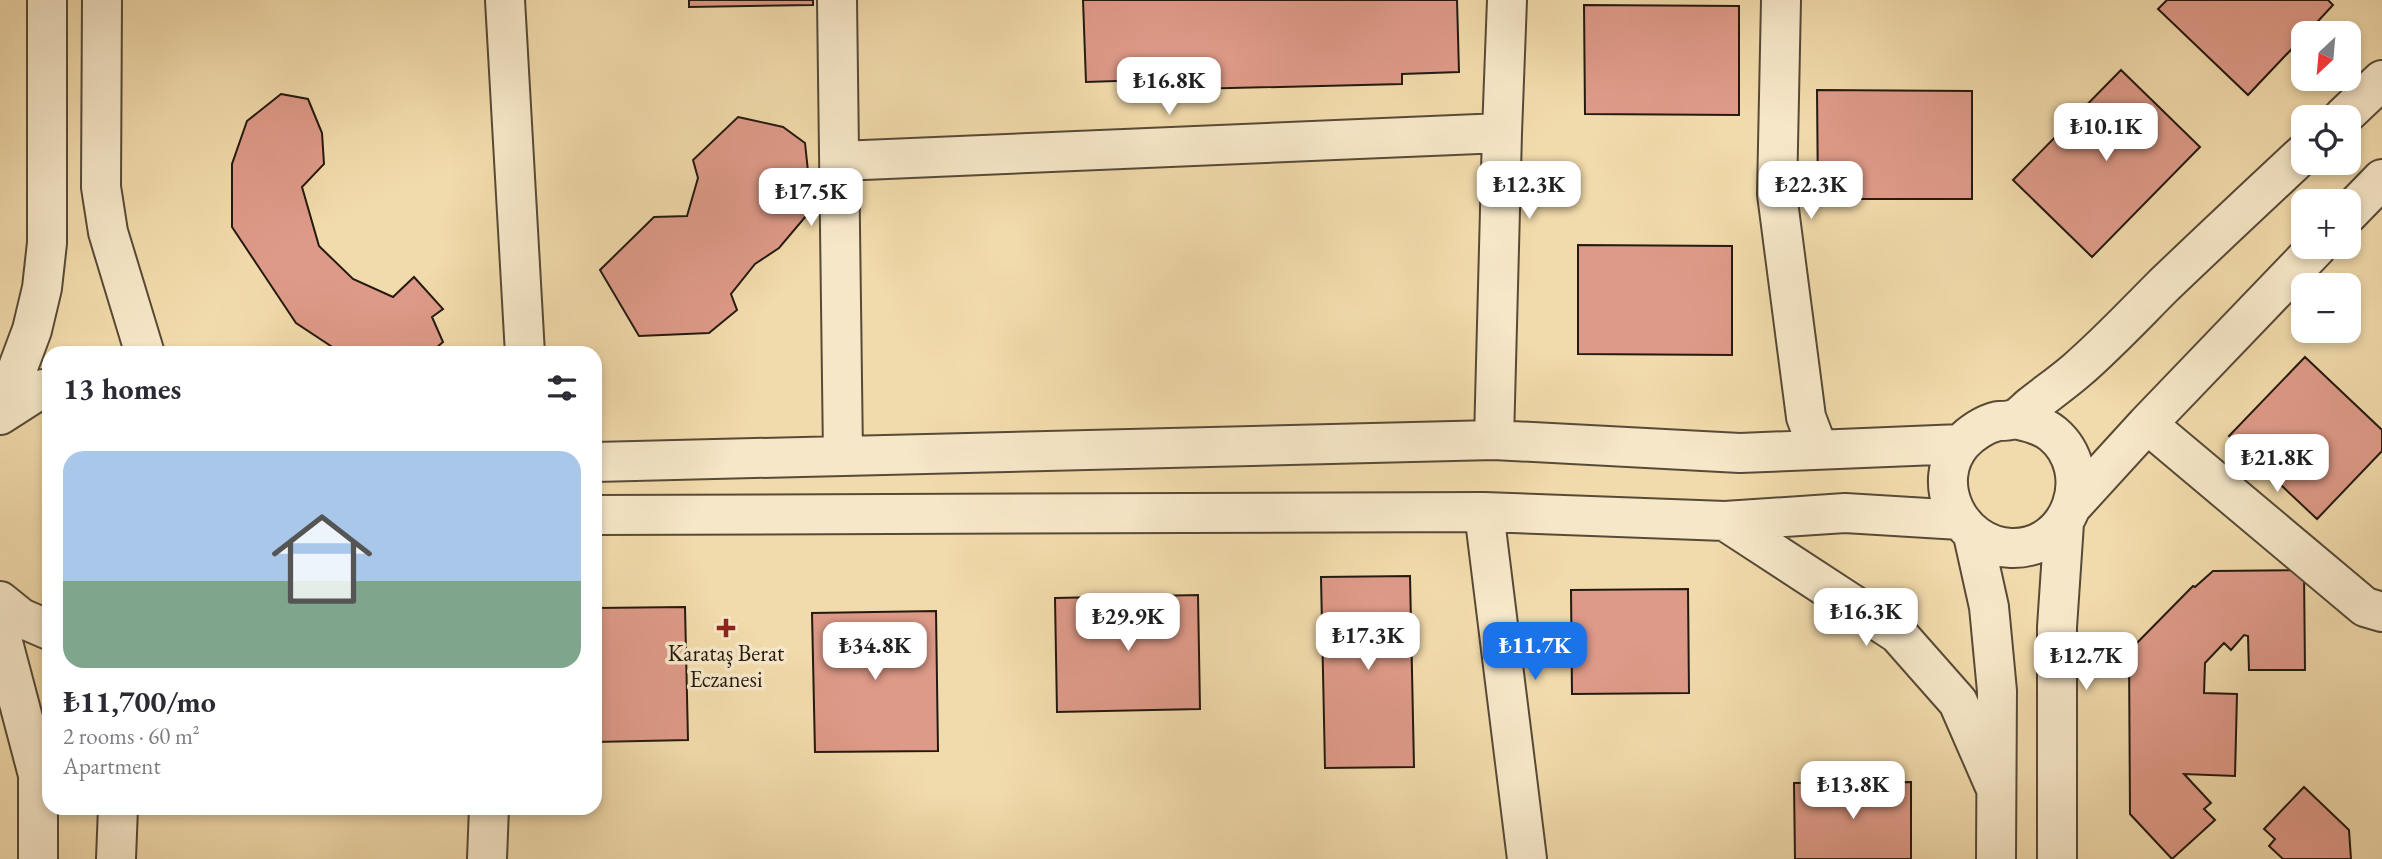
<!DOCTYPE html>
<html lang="en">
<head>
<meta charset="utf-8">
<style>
	:root { --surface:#fff; --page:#f2f2f3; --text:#2b2b33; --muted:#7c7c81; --line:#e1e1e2; --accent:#1a73e8 }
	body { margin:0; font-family:"EB Garamond",serif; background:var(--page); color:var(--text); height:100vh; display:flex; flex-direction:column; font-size:26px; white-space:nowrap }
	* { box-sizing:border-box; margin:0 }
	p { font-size:23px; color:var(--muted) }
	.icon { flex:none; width:38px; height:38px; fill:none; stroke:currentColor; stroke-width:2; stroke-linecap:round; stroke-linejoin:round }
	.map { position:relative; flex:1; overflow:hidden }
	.drawer { position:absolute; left:42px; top:346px; width:560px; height:469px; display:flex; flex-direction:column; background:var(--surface); border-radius:21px; box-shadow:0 4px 10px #0003 }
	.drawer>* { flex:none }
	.needle { width:46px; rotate:206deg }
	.tools { position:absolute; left:2291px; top:21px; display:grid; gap:14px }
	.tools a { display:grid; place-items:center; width:70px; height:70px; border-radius:14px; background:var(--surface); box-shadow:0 4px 10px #0003; font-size:35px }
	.price { position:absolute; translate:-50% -60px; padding:0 16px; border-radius:14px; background:#fff; color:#222; font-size:23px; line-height:46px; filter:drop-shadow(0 2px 4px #0008) }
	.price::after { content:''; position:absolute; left:50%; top:42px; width:21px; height:16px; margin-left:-10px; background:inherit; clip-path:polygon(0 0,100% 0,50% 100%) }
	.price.current { background:var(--accent); color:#fff }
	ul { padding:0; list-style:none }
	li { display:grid; align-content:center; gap:14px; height:371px; padding:0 21px }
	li+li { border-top:2px solid var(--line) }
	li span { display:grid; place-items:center; height:217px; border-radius:21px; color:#555 }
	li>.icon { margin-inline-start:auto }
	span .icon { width:126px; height:126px; fill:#fffc; stroke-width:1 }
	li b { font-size:30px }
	h2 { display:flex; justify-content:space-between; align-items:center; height:84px; padding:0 21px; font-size:30px }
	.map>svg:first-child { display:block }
	.building { fill:#de9a88; stroke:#241a10; stroke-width:2 }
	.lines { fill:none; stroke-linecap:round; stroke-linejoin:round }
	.minor-casing { stroke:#574a37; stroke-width:42 }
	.minor { stroke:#f6e7c8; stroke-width:38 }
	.poi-dot { fill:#8f2418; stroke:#f6e7c8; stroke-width:2.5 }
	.labels { text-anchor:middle; stroke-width:7; stroke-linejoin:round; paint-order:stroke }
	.poi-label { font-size:23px; fill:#241a10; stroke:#f6e7c8 }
</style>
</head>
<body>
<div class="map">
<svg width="2382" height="859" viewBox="0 0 2382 859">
	<rect width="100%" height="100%" fill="#f1daab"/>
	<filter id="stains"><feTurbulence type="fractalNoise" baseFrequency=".00286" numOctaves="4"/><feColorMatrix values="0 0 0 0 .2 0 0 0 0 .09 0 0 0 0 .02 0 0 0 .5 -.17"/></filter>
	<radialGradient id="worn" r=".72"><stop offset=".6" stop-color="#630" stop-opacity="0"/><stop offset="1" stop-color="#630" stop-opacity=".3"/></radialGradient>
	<path class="building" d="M689 0H813V5L689 7Z
		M1083 0H1457L1459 72 1402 74V84L1149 90 1148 80 1086 82Z
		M2167 0H2328L2333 5 2307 33H2303V37L2248 95 2158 9Z
		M1584 5 1739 6V115L1585 114Z
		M2121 70 2200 147 2092 257 2013 180Z
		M1817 90 1972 91V199H1818Z
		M281 94 308 99 322 133 324 164 302 187 319 246 353 279 393 297 414 277 443 309 432 317 443 342 429 354H343L296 323 232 227V164L247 121Z
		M738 117 783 127 805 143 812 209 779 248 755 264 731 294 737 310 709 333 639 336 600 270 654 217 687 216 698 178 693 160Z
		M1578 245 1732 246V355L1578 354Z
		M2305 357 2382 430V451L2317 519 2229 436Z
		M2304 570 2305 670H2249L2248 636 2244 635 2231 650 2224 643 2205 663 2204 693 2237 694 2235 776 2184 774 2211 803 2204 809 2215 820 2172 859 2130 814 2129 651 2193 586 2195 587 2213 571Z
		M1410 576 1414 767 1325 768 1321 577Z
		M1688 589 1689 693 1572 694 1571 590Z
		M1198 595 1200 709 1057 712 1055 598Z
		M685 607 688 740 595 742V608Z
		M936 611 938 751 815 752 812 613Z
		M1911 782V859H1795L1794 783Z
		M2304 787 2349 830 2351 859H2283L2269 846 2275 839 2264 829Z"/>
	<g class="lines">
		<defs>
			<path id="minor" d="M102 0 101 187 108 232 145 354
				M505 0 525 354
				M837 0 843 455
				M1781 0 1777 194 1806 417 1818 449
				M2343 117 2382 80
				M840 161 1502 133
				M2348 214 2382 179
				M1 413 32 330 42 288 47 243V0
				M0 415 39 390 49 388
				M2014 419C2028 422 2042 425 2053 434 2098 472 2071 550 2011 548 1960 546 1928 483 1962 443 1971 433 1985 424 1998 421 2003 421 2009 421 2014 419 2020 417 2026 410 2031 406 2046 394 2062 383 2077 370 2107 344 2135 314 2164 285 2210 241 2256 198 2303 154
				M2147 424 2365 607 2382 612
				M1494 440 1502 133 1507 0
				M595 462 1494 440 1740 453 1961 444
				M2073 505 2147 424 2317 247
				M1484 512 1527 859
				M595 515 1484 512 1725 521 1845 513 1960 520
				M1725 521 1898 634 1958 702 1996 789
				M1973 535 1989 607 1997 691 1996 859
				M0 601 21 618 49 630
				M0 631 38 775V859
				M116 859 118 808
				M487 859 489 808
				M2057 859V627L2064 523"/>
		</defs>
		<use href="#minor" class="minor-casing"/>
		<use href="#minor" class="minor"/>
	</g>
	<path class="poi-dot" d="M722.5 617.5h7v7h7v7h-7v7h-7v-7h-7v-7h7z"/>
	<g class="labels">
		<g class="poi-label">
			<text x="726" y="661">Karataş Berat<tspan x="726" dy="26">Eczanesi</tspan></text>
		</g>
	</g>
	<rect width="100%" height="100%" filter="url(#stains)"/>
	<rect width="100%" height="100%" fill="url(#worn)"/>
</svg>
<div class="tools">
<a><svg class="needle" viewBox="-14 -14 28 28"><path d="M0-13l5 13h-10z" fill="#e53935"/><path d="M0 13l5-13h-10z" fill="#7c7c81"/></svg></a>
<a><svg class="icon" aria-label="locate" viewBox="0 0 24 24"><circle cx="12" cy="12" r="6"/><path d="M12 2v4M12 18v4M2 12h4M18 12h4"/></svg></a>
<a>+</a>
<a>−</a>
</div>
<b class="price" style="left:1169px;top:117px">₺16.8K</b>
<b class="price" style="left:2106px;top:163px">₺10.1K</b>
<b class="price" style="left:1529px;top:221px">₺12.3K</b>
<b class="price" style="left:1811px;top:221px">₺22.3K</b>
<b class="price" style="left:811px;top:228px">₺17.5K</b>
<b class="price" style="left:2277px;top:494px">₺21.8K</b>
<b class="price" style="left:1866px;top:648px">₺16.3K</b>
<b class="price" style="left:1128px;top:653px">₺29.9K</b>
<b class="price" style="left:1368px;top:672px">₺17.3K</b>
<b class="price" style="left:875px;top:682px">₺34.8K</b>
<b class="price current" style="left:1535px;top:682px">₺11.7K</b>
<b class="price" style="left:2086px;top:692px">₺12.7K</b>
<b class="price" style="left:1853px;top:821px">₺13.8K</b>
<section class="drawer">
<h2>13 homes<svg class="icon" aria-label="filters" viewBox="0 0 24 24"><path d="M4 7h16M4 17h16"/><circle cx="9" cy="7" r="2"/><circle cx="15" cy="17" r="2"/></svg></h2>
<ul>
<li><span style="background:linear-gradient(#a9c7e8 60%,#7fa58c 0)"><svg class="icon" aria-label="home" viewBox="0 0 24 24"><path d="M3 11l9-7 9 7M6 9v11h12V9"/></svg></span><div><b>₺11,700/mo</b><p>2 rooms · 60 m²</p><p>Apartment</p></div></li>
</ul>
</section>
</div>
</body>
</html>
